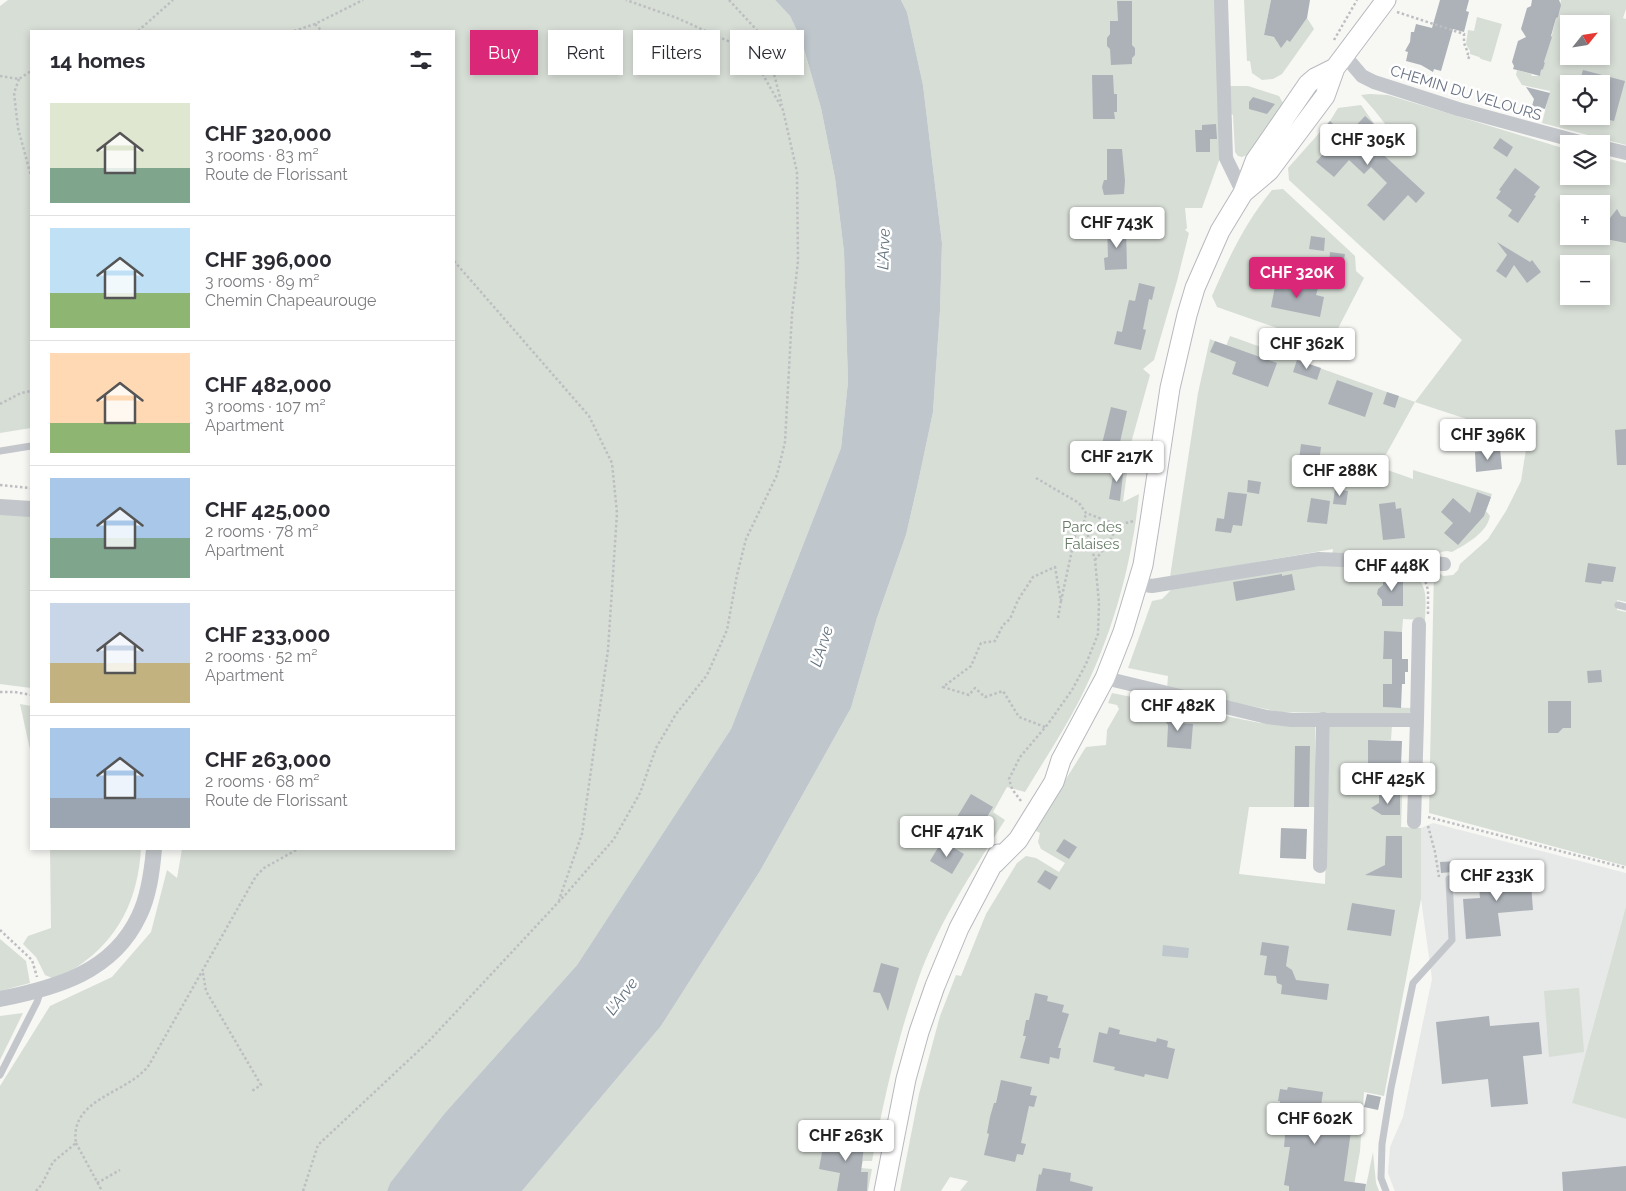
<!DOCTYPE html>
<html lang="en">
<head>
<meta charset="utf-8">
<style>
	:root { --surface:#fff; --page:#f2f2f3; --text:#2b2b33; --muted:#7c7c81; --line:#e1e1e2; --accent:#db2777 }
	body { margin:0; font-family:Raleway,sans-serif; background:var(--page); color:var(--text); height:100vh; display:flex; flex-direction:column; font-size:19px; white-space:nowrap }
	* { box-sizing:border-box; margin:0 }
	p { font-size:16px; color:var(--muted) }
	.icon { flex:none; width:28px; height:28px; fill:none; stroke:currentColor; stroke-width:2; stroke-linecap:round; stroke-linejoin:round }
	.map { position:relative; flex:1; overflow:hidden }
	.drawer { position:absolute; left:30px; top:30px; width:425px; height:820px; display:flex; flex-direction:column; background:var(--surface); border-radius:0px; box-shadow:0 2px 8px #0003 }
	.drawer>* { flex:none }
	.hud { position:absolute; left:470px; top:30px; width:475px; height:45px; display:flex; gap:10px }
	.needle { width:32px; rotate:60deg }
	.buttons { position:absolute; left:1560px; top:15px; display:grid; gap:10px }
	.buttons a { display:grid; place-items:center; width:50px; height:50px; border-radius:0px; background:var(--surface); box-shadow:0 2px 8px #0003; font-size:25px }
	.price { position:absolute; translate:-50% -42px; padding:0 11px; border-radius:5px; background:#fff; color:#222; font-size:16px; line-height:32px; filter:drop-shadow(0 1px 2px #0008) }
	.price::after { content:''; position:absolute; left:50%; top:30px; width:15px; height:11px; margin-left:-8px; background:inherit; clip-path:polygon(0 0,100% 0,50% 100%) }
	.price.active { background:var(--accent); color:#fff }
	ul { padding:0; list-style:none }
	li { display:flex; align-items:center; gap:15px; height:125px; padding:0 20px }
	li+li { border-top:1px solid var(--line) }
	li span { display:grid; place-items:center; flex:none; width:140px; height:100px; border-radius:0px; color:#555 }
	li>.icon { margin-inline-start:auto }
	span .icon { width:60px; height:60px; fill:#fffc; stroke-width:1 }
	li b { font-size:21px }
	h2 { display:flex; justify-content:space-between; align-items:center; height:60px; padding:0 20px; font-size:21px }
	.chip { padding:0 18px; border-radius:0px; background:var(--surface); box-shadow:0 2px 8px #0003; font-size:18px; line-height:45px }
	.chip.active { background:var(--accent); color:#fff }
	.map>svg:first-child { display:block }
	.built { fill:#e7e8e8 }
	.green { fill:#d7ded6; fill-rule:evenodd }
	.water { fill:#bfc6cc }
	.building { fill:#acb2b8 }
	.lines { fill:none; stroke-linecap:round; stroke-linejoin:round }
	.secondary-casing { stroke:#b6b9be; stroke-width:21 }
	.path { stroke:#bdbec1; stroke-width:2.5; stroke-dasharray:2.5 2.5; stroke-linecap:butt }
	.service { stroke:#c3c6ca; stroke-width:7 }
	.minor { stroke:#c3c6ca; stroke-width:14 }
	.tertiary { stroke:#c3c6ca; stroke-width:16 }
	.secondary { stroke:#fff; stroke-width:19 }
	.labels { text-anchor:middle; stroke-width:5; stroke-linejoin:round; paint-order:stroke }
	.street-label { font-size:15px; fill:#687283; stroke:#fff }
	.park-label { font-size:15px; fill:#677b66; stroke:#fff }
	.water-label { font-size:16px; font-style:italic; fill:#63737f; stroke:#fff }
</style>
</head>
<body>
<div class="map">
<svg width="1626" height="1191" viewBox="0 0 1626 1191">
	<rect width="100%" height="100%" fill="#f7f7f4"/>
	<path class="built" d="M1433 823 1626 873V906L1572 1103 1626 1119V1191H1395L1394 1189 1388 1173 1390 1147 1403 1117 1432 979 1421 899V828Z"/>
	<path class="green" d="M8 0H775L790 16 801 39 821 108 835 178 844 252 848 382 841 448 731 729 577 965 444 1114 390 1183 387 1191H0V1086L50 1006 112 977 151 932 167 870 177 878 182 849H454V31H31V428L0 433V6Z
		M901 0H1217L1220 158 1202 208H1185L1187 228 1185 230 1189 233 1177 281 1154 360 1143 369 1150 375 1131 443 1123 502 1139 494C1132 565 1112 637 1079 701 1063 732 1043 762 1025 792L1007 787 993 812 1005 820C973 871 938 923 918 980 897 1039 884 1100 872 1161H863L861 1168 872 1169 868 1191H522L661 1026 760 871 851 708 877 618 906 535 918 483 933 412 940 311 942 243 923 85 907 12Z
		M1244 0H1271L1264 35 1277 38V41L1278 44 1287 40 1290 41 1307 18 1314 29 1282 74 1273 79 1262 80 1252 73 1250 61H1247Z
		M1561 0H1626V9L1623 18 1626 19V145L1542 123 1550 91 1522 85 1516 75 1517 70 1531 74 1532 76H1540L1541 70 1543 68 1545 63 1544 62 1550 43 1556 18C1561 13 1559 6 1561 0ZM1569 24H1601V56H1569ZM1569 84H1601V116H1569Z
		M1477 17 1502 24 1491 62 1481 59 1479 57 1470 54V51L1466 44 1468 30 1474 31Z
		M1230 86H1248L1279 96 1283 103 1247 155 1242 157 1238 156 1235 152 1233 115 1230 113Z
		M1370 94 1388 95 1569 150V176H1601V157L1626 163V602L1617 600V610L1626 612V866L1429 813 1434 569 1443 576 1453 575 1458 570 1460 564 1488 539 1506 511 1521 481 1527 443 1503 431 1415 402 1379 467 1413 479V470L1492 494 1486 511 1490 516C1487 533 1466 544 1452 552L1447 551 1441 552 1434 560 1332 556 1333 549 1170 577 1198 393 1210 339 1226 346 1230 336 1415 402 1462 340 1289 180 1288 168 1330 121 1338 108 1361 105 1396 155 1403 147 1375 111 1361 95ZM1569 204H1601V236H1569ZM1569 264H1601V296H1569Z
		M1283 189 1355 256 1356 271 1364 278 1329 346 1217 307 1212 296C1229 257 1245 223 1272 190Z
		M0 513 31 516V688L0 684Z
		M1320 565 1410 567C1428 588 1426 593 1425 620L1403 619 1402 632H1384L1383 658 1396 659 1392 684H1383V707L1412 708 1411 712 1405 715 1280 712 1167 689 1168 676 1128 668 1152 601 1162 599 1171 590Z
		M1112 693 1260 723 1315 727V807H1249L1239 874 1325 884 1330 726 1392 725 1391 740H1368V765L1401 766 1403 770 1401 827 1421 828V899L1384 1096 1364 1092 1360 1151 1353 1191H960L968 1181 950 1177 941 1191H900L919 1094 940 1016 956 975 961 976 986 914 1017 863 1026 856 1036 858 1059 872 1065 863 1041 849 1038 842 1040 833 1034 830 1086 747 1106 745 1107 730 1119 709 1117 705 1108 703Z
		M20 704 31 706V754Z
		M50 849H141C138 899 119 939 77 967 69 972 60 975 52 978L45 975 36 957 23 944 28 936 51 928Z
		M1626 906V1119L1572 1103Z
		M0 939 26 961 30 983 0 991Z
		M1579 988 1584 1052 1549 1057 1544 991Z
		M23 1013 0 1060V1016Z
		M1373 1152 1376 1183 1379 1191H1365Z"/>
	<path class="water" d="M775 0H901L907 12 923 85 942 243 940 311 933 412 918 483 906 535 877 618 851 708 760 871 661 1026 522 1191H387L390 1183 444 1114 577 965 731 729 841 448 848 382 844 252 835 178 821 108 801 39 790 16Z
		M1163 945 1189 948 1188 958 1162 956Z"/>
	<path class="building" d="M1271 0H1310L1307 18 1290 42 1287 40 1281 48 1274 37 1264 35Z
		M1440 0H1469L1466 11 1469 12 1464 32 1453 29 1441 71 1434 69 1433 72 1421 65 1406 61 1408 52 1405 51 1410 42 1411 32H1414L1416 24 1432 28Z
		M1532 0H1559L1561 5 1558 17 1556 18 1551 36 1552 37 1544 62 1545 63 1543 69 1541 70 1540 76 1513 69 1514 66 1512 62 1518 41 1526 37 1521 29 1527 8 1531 6Z
		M1117 1H1132V45L1135 48V55L1132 58V64L1111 65 1110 49 1107 46V38L1110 34V21H1118Z
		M1583 70 1625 81 1614 121 1601 118V84H1579Z
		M1092 75H1113L1114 94H1117V112H1114L1115 119H1093Z
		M1526 87 1550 93 1545 109 1532 106 1534 99Z
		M1253 97 1275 104 1267 114 1249 109V102Z
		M1365 116 1375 125 1364 137 1425 193 1416 203 1408 195 1384 221 1367 205 1387 183 1371 167 1364 174 1349 160 1334 177 1316 162 1333 143 1321 131 1330 121 1346 136Z
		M1216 124 1217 139H1210V152H1196L1195 130H1202V125Z
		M1500 138 1513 147 1507 157 1493 148Z
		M1107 149H1122L1125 181 1124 194 1104 195 1102 187 1104 180H1107Z
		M1515 168 1540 187 1534 195 1536 196 1518 223 1508 216 1512 210 1496 198 1501 191 1499 190Z
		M1102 209H1115V221L1103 222Z
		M1617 209 1621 216 1626 217V243L1601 238 1603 217 1610 218Z
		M1126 226 1127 269 1105 270 1104 258 1108 257 1107 227Z
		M1311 236 1325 238 1324 251 1309 249Z
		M1497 242 1530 262 1532 260 1541 272 1527 283 1514 265 1506 278 1496 271 1507 255Z
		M1330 252 1345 254 1343 266 1329 265Z
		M1276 281 1318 288 1316 295 1324 297 1320 317 1271 307Z
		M1139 283 1155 287 1152 300 1149 299 1143 329 1146 330 1141 350 1114 344 1117 331 1122 332 1129 300 1135 301Z
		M1215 341 1277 363 1268 387 1232 374 1236 362 1210 352Z
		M1297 360 1321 368 1317 380 1293 372Z
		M1337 380 1373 393 1365 417 1328 404Z
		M1387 392 1399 396 1395 408 1383 404Z
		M1111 407 1127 411 1118 451 1101 448Z
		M1626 429V465H1617L1615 430Z
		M1301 444 1321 447 1318 470 1298 468Z
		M1500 449 1502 469 1476 472 1475 452Z
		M1115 463 1124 465 1120 501 1109 499Z
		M1248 480 1261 482 1259 494 1247 492Z
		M1335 489 1348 491 1346 505 1333 504Z
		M1228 492 1247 494 1242 526 1233 525 1231 533 1215 531 1217 518 1224 519Z
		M1477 492 1491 497 1484 516 1458 545 1444 533 1453 523 1441 512 1453 498 1470 513Z
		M1311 498 1330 501 1327 524 1307 522Z
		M1395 502 1396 509 1401 508 1405 538 1383 540 1379 504Z
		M1588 563 1616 567 1613 582 1602 581 1601 584 1585 582Z
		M1282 574V576L1292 574 1295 590 1236 601 1233 582Z
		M1383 578 1403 579V606H1382V600L1377 594 1378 589 1383 585Z
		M1384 631 1402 632V659H1408V672H1405V684H1398H1402L1401 708 1383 707V684H1392V659H1398H1383Z
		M1601 670 1602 682 1588 683 1587 671Z
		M1548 701H1571V728H1563L1558 733H1548Z
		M1160 714 1181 715 1180 723 1193 724 1191 749 1167 747 1168 725Z
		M1368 740 1402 741 1401 766 1368 765Z
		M1295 746H1310L1309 807H1294Z
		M1391 770H1403V781H1391Z
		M971 794 993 807 979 830 957 817Z
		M1379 794H1400V815H1382L1371 808 1379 803Z
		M1281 828 1307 829 1306 859 1280 858Z
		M1386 836H1402V878L1365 875 1385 865Z
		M1064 839 1077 847 1069 859 1056 851Z
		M942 841 964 854 952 874 930 861Z
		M1461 861 1462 871 1441 873 1440 862Z
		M1045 870 1058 877 1050 890 1037 882Z
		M1530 871 1533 910 1498 913 1501 936 1466 939 1463 899 1480 898 1478 875Z
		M1352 903 1395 910 1391 936 1347 930Z
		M1262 942 1289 946 1286 966 1292 970 1296 980 1329 984 1327 1000 1281 994 1282 985 1277 983 1276 976 1264 975 1267 956 1260 955Z
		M881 963 899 968 888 1011 880 993 873 992Z
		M1035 993 1048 996 1047 1001 1064 1005 1062 1012 1069 1014 1058 1048H1061L1059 1059 1050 1057 1049 1064 1020 1058 1026 1036H1023L1026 1020H1029Z
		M1489 1016 1490 1026 1539 1022 1542 1054 1523 1056 1528 1104 1491 1107 1488 1079 1442 1084 1436 1022Z
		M1109 1027 1120 1030 1119 1034 1156 1042 1157 1038 1168 1041 1167 1047 1175 1049 1168 1079 1145 1074 1144 1077 1114 1070 1115 1067 1093 1062 1099 1032 1107 1034Z
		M1001 1080 1032 1087 1030 1095 1037 1096 1034 1107 1029 1106 1021 1143 1026 1144 1023 1155 1017 1154 1015 1162 984 1155 989 1134 987 1133 990 1117 994 1103H996Z
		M1288 1087 1323 1092 1318 1126 1342 1129 1344 1115 1357 1117 1355 1131H1351L1344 1181 1366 1184 1365 1191H1289V1186L1284 1185 1290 1147H1284L1287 1113 1279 1112 1280 1101H1278L1280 1089 1287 1090Z
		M1367 1094 1381 1097 1378 1110 1364 1107Z
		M852 1134 865 1137 861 1172H868L867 1191H837L840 1173 819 1169 825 1136 852 1139Z
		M1626 1166V1191H1563L1562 1172Z
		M1043 1168 1071 1173 1070 1181 1093 1187 1092 1191H1036L1039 1174 1041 1175Z"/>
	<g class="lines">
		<defs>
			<path id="secondary" d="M1243 193 1269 171 1325 96 1335 68 1386 0
				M994 864 1018 840 1054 782 1061 760 1105 678 1123 632 1143 565 1150 521 1170 388 1187 315 1195 288 1220 231 1243 193 1255 161 1308 84 1315 78 1335 68
				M884 1191 906 1079 919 1032 935 986 959 928 998 854"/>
		</defs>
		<use href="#secondary" class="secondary-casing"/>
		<path class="path" d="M729 0 765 39 782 105
			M1397 12 1464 34V43L1468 53 1467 57 1472 59
			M315 24 322 31
			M138 31 173 0
			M294 31 315 24 363 0
			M1334 40 1357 0
			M0 76 19 79 31 71
			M19 79 14 93 18 128 31 176
			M454 261 589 416 612 463 617 513 608 650 582 834 559 900
			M0 404 21 393 31 391
			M1036 478 1079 503 1086 513 1118 525
			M0 485 31 488
			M1095 560 1108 544 1118 525 1134 521
			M1424 577 1428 590V614
			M1058 618 1061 601
			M0 692H15L31 695
			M1045 727 1019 717 1003 691 985 697 975 688 969 695 943 687 971 666 981 643 995 641 1003 625 1010 619 1018 600 1033 577 1055 567 1061 601 1077 527 1084 522
			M1021 801 1012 789 1009 779 1020 757 1048 724 1072 690 1086 664 1098 634 1099 603 1095 560 1084 522 1086 513
			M1428 817 1626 868
			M1428 826 1435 852 1439 877
			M0 930 32 960 37 977
			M203 973 206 991 261 1085 252 1091
			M76 1143 102 1191
			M97 1183 120 1170
			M36 1191 42 1184 53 1162 76 1143C69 1098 128 1094 149 1065L256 876 264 868 298 849
			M303 1191 318 1145 428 1042 566 894 614 839 640 793 656 748 676 714 707 675 727 630 737 575 746 539 777 475 785 442 792 314 798 261 797 172 783 110 758 66 739 46 677 18 626 0"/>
		<path class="service" d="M0 451 31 446
			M1618 605 1626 607
			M0 1075 37 1002 41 990
			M1386 1191 1381 1178 1382 1144 1391 1088 1413 983 1452 940 1449 879"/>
		<path class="minor" d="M1221 0 1226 158 1243 193
			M1345 56 1362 76 1374 82 1458 109 1587 144
			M1601 147 1626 153
			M1138 584 1152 586 1319 559 1444 564
			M1105 678 1267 717 1292 720H1417L1419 624
			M1414 822 1417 720
			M1320 866 1323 719"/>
		<path class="tertiary" d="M0 507 31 509
			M0 999C56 988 113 972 139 916 149 896 152 871 154 849"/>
		<use href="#secondary" class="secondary"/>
	</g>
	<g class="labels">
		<g class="street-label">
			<text transform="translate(1466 93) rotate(17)" y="5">CHEMIN DU VELOURS</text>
		</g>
		<g class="park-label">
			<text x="1092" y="532">Parc des<tspan x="1092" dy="17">Falaises</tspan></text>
		</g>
		<g class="water-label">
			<text transform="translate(883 249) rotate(-88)" y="6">L'Arve</text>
			<text transform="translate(821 646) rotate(-72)" y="6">L'Arve</text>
			<text transform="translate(621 996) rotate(-53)" y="6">L'Arve</text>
		</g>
	</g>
</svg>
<div class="buttons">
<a><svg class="needle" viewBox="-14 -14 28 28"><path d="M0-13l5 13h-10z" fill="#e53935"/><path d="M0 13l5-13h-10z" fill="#7c7c81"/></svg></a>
<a><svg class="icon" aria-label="locate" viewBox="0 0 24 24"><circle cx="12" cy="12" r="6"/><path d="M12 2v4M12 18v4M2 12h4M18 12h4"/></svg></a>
<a><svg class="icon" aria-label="layers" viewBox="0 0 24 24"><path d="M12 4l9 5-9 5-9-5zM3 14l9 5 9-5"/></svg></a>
<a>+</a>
<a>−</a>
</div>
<b class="price" style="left:1368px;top:166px">CHF 305K</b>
<b class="price" style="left:1117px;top:249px">CHF 743K</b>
<b class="price active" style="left:1297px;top:299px">CHF 320K</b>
<b class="price" style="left:1307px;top:370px">CHF 362K</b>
<b class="price" style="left:1488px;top:461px">CHF 396K</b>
<b class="price" style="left:1117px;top:483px">CHF 217K</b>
<b class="price" style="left:1340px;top:497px">CHF 288K</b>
<b class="price" style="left:1392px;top:592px">CHF 448K</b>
<b class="price" style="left:1178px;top:732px">CHF 482K</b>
<b class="price" style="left:1388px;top:805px">CHF 425K</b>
<b class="price" style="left:947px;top:858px">CHF 471K</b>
<b class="price" style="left:1497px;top:902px">CHF 233K</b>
<b class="price" style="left:1315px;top:1145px">CHF 602K</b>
<b class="price" style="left:846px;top:1162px">CHF 263K</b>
<div class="hud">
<a class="chip active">Buy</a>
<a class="chip">Rent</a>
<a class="chip">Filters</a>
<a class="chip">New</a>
</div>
<section class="drawer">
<h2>14 homes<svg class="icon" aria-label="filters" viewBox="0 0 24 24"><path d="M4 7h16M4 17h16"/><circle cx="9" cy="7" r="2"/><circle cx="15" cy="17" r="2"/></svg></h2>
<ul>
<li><span style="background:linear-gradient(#dfe7d0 65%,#7fa58c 0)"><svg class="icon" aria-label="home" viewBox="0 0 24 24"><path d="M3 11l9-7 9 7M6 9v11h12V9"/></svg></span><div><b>CHF 320,000</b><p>3 rooms · 83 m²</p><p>Route de Florissant</p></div></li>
<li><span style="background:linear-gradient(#bfe0f5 65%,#8fb573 0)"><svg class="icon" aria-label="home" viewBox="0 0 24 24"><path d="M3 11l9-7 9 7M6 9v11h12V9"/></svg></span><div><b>CHF 396,000</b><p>3 rooms · 89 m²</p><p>Chemin Chapeaurouge</p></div></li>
<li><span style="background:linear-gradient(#ffd9b3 70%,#8fb573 0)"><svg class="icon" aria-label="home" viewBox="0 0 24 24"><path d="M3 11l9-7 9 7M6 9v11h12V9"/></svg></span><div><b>CHF 482,000</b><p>3 rooms · 107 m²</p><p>Apartment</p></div></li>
<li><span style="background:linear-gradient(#a9c7e8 60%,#7fa58c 0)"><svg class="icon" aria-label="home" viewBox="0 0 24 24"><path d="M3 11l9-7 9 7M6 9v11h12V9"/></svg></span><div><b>CHF 425,000</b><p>2 rooms · 78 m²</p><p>Apartment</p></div></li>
<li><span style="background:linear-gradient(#c9d6e8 60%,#c2b280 0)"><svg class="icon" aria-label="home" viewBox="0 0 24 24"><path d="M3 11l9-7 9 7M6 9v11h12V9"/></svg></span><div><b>CHF 233,000</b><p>2 rooms · 52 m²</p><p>Apartment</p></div></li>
<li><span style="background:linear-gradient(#a9c7e8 70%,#9aa5b1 0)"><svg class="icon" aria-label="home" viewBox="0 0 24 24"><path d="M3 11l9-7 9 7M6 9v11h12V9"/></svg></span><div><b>CHF 263,000</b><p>2 rooms · 68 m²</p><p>Route de Florissant</p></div></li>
</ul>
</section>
</div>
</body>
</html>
